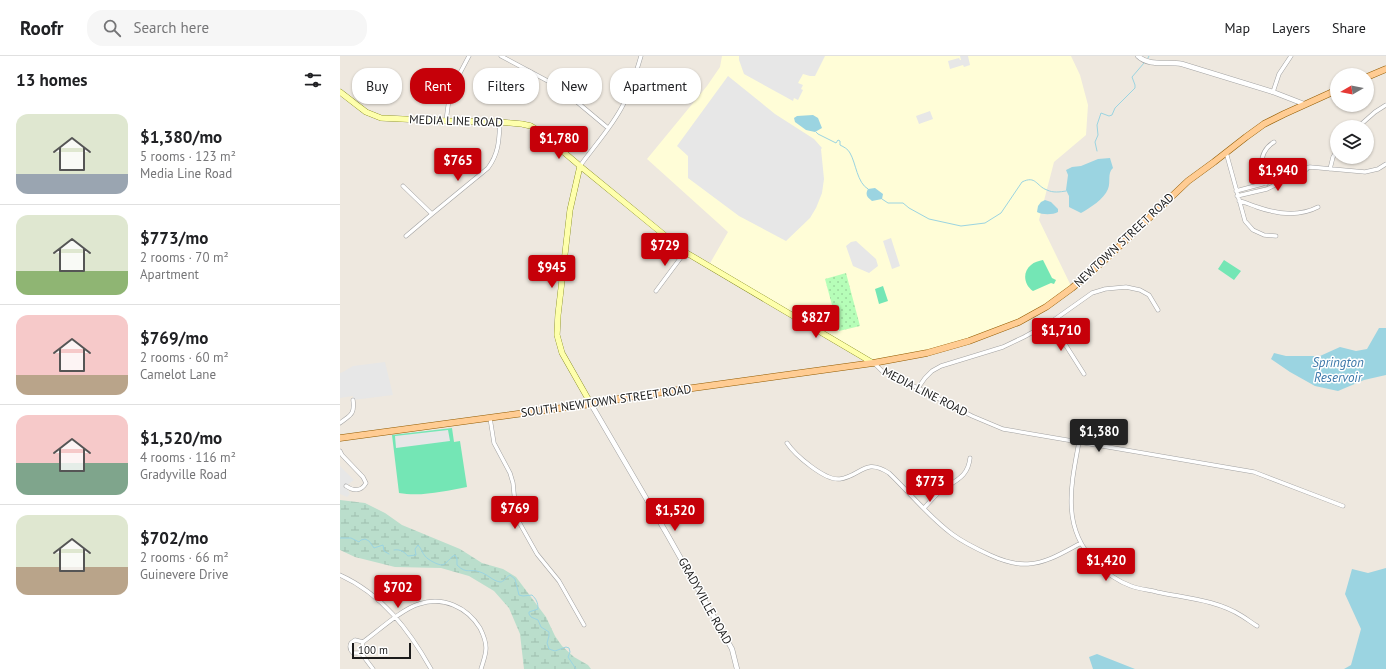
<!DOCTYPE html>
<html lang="en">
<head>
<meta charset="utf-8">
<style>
	:root { --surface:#fff; --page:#f6f6f6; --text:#202124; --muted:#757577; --line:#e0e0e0; --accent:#c60009 }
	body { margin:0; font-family:"PT Sans",sans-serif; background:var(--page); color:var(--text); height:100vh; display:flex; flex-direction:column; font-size:15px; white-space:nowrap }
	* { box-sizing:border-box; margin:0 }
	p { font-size:13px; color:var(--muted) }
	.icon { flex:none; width:22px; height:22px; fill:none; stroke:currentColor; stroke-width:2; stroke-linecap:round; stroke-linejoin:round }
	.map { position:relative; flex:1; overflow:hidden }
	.drawer { display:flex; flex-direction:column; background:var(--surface); width:340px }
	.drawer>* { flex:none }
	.guide { position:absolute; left:12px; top:12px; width:380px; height:36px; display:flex; gap:8px }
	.needle { width:26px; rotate:261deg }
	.controls { position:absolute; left:990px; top:12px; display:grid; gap:8px }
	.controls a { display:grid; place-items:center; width:44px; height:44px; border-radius:50%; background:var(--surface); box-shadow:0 1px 3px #0004; font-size:20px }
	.scale { position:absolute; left:12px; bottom:10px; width:59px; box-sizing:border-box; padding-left:4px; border:2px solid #1b1b1b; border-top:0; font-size:11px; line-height:14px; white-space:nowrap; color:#1b1b1b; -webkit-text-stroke:3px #fff; paint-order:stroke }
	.price { position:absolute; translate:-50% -34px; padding:0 9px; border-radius:4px; background:var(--accent); color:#fff; font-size:13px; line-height:26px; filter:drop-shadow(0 1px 2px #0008) }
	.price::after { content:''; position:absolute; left:50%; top:24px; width:12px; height:9px; margin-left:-6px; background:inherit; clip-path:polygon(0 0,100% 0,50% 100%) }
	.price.current { background:#222; color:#fff }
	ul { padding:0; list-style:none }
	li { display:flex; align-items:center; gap:12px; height:100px; padding:0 16px }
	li+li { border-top:1px solid var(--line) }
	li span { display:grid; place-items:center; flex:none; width:112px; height:80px; border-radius:12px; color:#555 }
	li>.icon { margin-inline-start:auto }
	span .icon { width:48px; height:48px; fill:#fffc; stroke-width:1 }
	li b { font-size:17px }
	h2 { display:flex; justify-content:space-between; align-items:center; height:48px; padding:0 16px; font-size:17px }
	.tag { padding:0 14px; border-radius:16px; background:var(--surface); box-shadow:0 1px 3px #0004; font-size:14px; line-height:36px }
	.tag.current { background:var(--accent); color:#fff }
	header { display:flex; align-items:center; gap:24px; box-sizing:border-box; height:56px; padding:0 20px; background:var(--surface); border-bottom:1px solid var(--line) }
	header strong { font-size:19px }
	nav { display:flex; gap:22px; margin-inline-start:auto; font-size:14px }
	.search { width:280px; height:36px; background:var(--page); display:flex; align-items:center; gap:10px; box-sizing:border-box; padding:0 14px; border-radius:16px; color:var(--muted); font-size:15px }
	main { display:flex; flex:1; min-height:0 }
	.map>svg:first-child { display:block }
	.education { fill:#fffdd7 }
	.wetland { fill:url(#wetland-marsh) }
	.park { fill:url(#park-dots) }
	.pitch { fill:#74e6b5 }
	.parking { fill:#e7e7e7 }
	.water { fill:#9bd4e1 }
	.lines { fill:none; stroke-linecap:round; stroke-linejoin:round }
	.stream { stroke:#9bd4e1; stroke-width:1 }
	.minor-casing { stroke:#a2a2a2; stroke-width:4.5 }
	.tertiary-casing { stroke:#a2a2a2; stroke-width:5.5 }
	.secondary-casing { stroke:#6d7400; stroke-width:6 }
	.primary-casing { stroke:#925b00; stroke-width:7 }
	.minor { stroke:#fff; stroke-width:3.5 }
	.tertiary { stroke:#fff; stroke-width:4.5 }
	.secondary { stroke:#feffac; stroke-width:5.5 }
	.primary { stroke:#ffcc93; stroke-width:6 }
	.labels { text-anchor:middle; stroke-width:3; stroke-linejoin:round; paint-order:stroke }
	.street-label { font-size:12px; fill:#1b1b1b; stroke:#fff }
	.water-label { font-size:13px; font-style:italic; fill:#3e79ab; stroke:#fff }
</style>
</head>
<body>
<header>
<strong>Roofr</strong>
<div class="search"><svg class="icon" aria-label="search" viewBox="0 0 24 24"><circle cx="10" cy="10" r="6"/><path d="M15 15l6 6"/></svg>Search here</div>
<nav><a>Map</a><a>Layers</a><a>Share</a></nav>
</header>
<main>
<section class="drawer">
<h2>13 homes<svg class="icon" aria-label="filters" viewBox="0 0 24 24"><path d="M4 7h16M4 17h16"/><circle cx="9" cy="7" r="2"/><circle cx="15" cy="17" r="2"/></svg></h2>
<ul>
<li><span style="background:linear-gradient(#dfe7d0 75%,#9aa5b1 0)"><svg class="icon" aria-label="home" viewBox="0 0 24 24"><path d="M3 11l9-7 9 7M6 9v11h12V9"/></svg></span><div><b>$1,380/mo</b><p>5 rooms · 123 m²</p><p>Media Line Road</p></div></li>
<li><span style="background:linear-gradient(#dfe7d0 70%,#8fb573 0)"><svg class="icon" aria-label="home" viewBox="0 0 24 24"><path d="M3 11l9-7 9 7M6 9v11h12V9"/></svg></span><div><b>$773/mo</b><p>2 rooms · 70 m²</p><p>Apartment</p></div></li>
<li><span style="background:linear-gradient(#f6c9c9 75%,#b9a48a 0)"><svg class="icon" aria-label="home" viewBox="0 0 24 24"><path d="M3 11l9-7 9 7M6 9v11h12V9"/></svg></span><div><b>$769/mo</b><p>2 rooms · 60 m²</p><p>Camelot Lane</p></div></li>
<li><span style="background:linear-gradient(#f6c9c9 60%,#7fa58c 0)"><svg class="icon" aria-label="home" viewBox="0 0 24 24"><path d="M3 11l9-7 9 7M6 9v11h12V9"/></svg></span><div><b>$1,520/mo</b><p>4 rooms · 116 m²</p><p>Gradyville Road</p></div></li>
<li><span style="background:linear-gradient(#dfe7d0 65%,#b9a48a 0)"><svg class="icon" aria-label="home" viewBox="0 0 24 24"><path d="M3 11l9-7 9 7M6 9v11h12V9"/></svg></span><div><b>$702/mo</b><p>2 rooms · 66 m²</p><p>Guinevere Drive</p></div></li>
</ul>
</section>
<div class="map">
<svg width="1046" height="613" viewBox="0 0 1046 613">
	<defs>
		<pattern id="wetland-marsh" width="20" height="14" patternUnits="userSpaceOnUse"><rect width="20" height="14" fill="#badecc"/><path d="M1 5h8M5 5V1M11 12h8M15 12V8" fill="none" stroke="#9fbeaf"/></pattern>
		<pattern id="park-dots" width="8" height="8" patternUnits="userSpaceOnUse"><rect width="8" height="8" fill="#b6feb8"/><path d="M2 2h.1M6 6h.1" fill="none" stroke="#9cd99e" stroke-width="1.8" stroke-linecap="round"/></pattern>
	</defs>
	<rect width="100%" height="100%" fill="#eee8df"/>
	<path class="education" d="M382 0H731L740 19 748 49 746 79 714 106 699 164 732 232 706 251 629 285 533 307 369 209 388 176 307 103 367 30 380 11Z"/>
	<path class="wetland" d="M0 444 25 447 45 457 62 469 120 493 142 507 163 513 176 521 206 561 215 580 222 590 234 601 248 609 251 613H184L180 578 169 552 154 535 129 520 101 512 55 511 15 501 0 494Z"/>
	<path class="park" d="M506 217 520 270 499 275 485 223Z"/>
	<path class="pitch" d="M703 204 712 222 716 224 714 228 711 227 693 235C684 229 682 216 691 209 694 206 699 205 703 204Z
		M884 204 901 215 894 224 878 213Z
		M543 230 548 245 539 248 535 233Z
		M112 372 114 386 120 385 127 431C105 435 81 441 59 437L52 379Z"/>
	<path class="parking" d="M399 0H485L475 20H470L463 18 458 27 463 29 461 33 463 34 458 44 454 42 453 45 404 18 399 4Z
		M620 0H628L630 9 624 11 623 9 610 13 608 5 619 2 620 4H621Z
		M388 20 435 58 474 83 482 92 481 93 484 123 482 137 476 152 470 162 446 185 399 160 348 122V100L337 90Z
		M590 55 593 63 579 68 576 60Z
		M551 182 560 210 552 213 543 185Z
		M516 185 536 203 538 210 529 217 513 210 506 190 511 186Z
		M45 306 53 339 13 344V340L0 342V317L3 316 13 310Z
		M108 374 110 385 56 392 55 380Z
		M0 410 14 424 6 430 10 438 7 441 0 438Z"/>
	<path class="water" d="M473 59 478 62 482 72 475 76 466 74 455 66 454 62 457 60Z
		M770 102 773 112C767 117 771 126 768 133 764 143 750 152 741 157L729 151V140L726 134 728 119 726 114 732 111 741 110 758 103Z
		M535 132 543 138 542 143 532 145C527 141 525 139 528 133Z
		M705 144 711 146 718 153V156C713 159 702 159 697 156L698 150 701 146Z
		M1039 272H1046V319L1024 324 998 335 975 330 950 316 931 303 934 297 946 300H980L1000 291 1016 295 1027 293Z
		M1046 512V613H1004L1011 609 1021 573 1005 538 1012 513 1028 517Z
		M757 598 795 613H753L749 601Z"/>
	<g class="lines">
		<path class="stream" d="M808 2 809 0
			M476 76 478 78 496 87 498 84 500 85V89C504 91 508 93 510 97 516 107 517 127 528 133
			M757 95 755 86 758 79 757 69 761 57 769 60 772 59 775 52 795 32V29L792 21 804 7
			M542 143 548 147H563L569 152 589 163 621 170 645 167 661 157 682 126C696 119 696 130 707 134 713 137 720 136 726 135
			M0 482H11L19 486 21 484 25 483 29 485 34 492 43 489 44 495 49 498
			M54 494C61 493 64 496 68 500L76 499 75 493 78 489C82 493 82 497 85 500 88 504 98 509 102 509 107 508 110 501 115 499L117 503V509C127 519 130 512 140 516 147 518 153 525 160 526 164 526 166 521 170 519L175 523 179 539 183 540 192 539C196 543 198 546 198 553L189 556V558L191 561 198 564 201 571 209 576V580L207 587 209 593 215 595 226 591 229 592 230 596 228 601 236 613"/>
		<defs>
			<path id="minor" d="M161 0 219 31 268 72
				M933 36 939 18 951 0
				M106 65 109 43 111 34 129 0
				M1018 71 1035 56 1046 49
				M886 96 905 165 913 174 924 179 936 180
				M240 110C254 90 272 71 283 49 291 34 296 17 301 0
				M990 113 993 101 997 95
				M926 128C920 113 918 96 934 86
				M63 130 92 158
				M896 135 926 127 958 113 970 111 1025 116 1038 113 1046 108
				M897 140 927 133 967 113
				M899 145C905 146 911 149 917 151 937 158 959 161 978 151
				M66 180 92 158 148 112C159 97 159 84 160 66
				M316 235 345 196
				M711 266 744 318
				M534 307 543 316 578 332 632 360 663 373 914 416 1003 450
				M578 332 585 322 592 315 601 310 663 291 684 281 711 266 752 237 765 233 786 231 800 234 809 239 818 254
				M150 362 154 387 170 417 173 427 176 458 179 466 197 498 219 525 244 569
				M0 367C10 359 15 359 13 344
				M739 386C731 429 721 471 755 506 765 516 777 525 791 530 799 533 809 534 817 536 845 542 877 544 902 560 907 563 912 567 917 570
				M447 387C455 399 485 425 500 423 521 420 525 401 549 417 570 437 589 461 612 478 624 487 637 493 650 499 661 504 674 509 688 508 707 507 724 496 741 487
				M0 395 2 399 23 421 26 427C21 436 13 435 6 430
				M584 452C590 446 595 439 602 434 616 424 628 421 630 402
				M0 519C42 538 69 574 91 613
				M21 597H13C10 594 9 591 11 587L15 584 23 586
				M33 613 21 597 23 586C38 575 62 553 79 548 103 540 127 551 140 572 143 578 146 585 146 592 146 599 143 606 141 613"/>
			<path id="tertiary" d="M798 0C809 11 828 5 842 8L933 36 964 48
				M251 348 327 478 392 593 397 613"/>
			<path id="secondary" d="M0 36 26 56 41 62 106 65 160 66 182 68 191 70 199 75 240 110 345 196 533 307
				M240 110 230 154 218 259 217 279 222 297 251 348"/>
			<path id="primary" d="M1027 21 1046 13
				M0 382 251 348 295 340 533 307 587 297 629 285 679 266 706 251 732 232 767 202 848 125 874 106 906 81 924 68 944 58 997 34"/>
		</defs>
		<use href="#minor" class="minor-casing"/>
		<use href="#tertiary" class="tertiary-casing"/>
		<use href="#secondary" class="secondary-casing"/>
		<use href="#primary" class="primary-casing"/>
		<use href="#minor" class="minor"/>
		<use href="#tertiary" class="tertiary"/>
		<use href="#secondary" class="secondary"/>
		<use href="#primary" class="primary"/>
	</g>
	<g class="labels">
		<g class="street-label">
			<text transform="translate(116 65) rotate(2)" y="4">MEDIA LINE ROAD</text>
			<text transform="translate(784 184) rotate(-43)" y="4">NEWTOWN STREET ROAD</text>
			<text transform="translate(585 336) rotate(27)" y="4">MEDIA LINE ROAD</text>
			<text transform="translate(266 345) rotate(-8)" y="4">SOUTH NEWTOWN STREET ROAD</text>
			<text transform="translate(365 545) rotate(61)" y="4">GRADYVILLE ROAD</text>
		</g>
		<g class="water-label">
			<text x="998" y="311">Springton<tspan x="998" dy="15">Reservoir</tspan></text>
		</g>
	</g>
</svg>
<div class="controls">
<a><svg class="needle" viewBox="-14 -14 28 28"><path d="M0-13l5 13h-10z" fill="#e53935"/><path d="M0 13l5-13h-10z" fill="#757577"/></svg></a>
<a><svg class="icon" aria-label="layers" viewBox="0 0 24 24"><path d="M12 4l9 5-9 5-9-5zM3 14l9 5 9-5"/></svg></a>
</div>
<div class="scale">100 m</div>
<b class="price" style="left:219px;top:104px">$1,780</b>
<b class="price" style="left:118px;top:126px">$765</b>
<b class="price" style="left:938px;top:136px">$1,940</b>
<b class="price" style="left:325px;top:211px">$729</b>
<b class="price" style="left:212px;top:233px">$945</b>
<b class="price" style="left:476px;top:283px">$827</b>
<b class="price" style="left:721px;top:296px">$1,710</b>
<b class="price current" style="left:759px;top:397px">$1,380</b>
<b class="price" style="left:590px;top:447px">$773</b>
<b class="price" style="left:175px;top:474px">$769</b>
<b class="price" style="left:335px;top:476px">$1,520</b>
<b class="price" style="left:766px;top:526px">$1,420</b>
<b class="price" style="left:58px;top:553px">$702</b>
<div class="guide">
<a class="tag">Buy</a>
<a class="tag current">Rent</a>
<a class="tag">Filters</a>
<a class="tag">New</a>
<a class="tag">Apartment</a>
</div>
</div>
</main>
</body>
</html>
